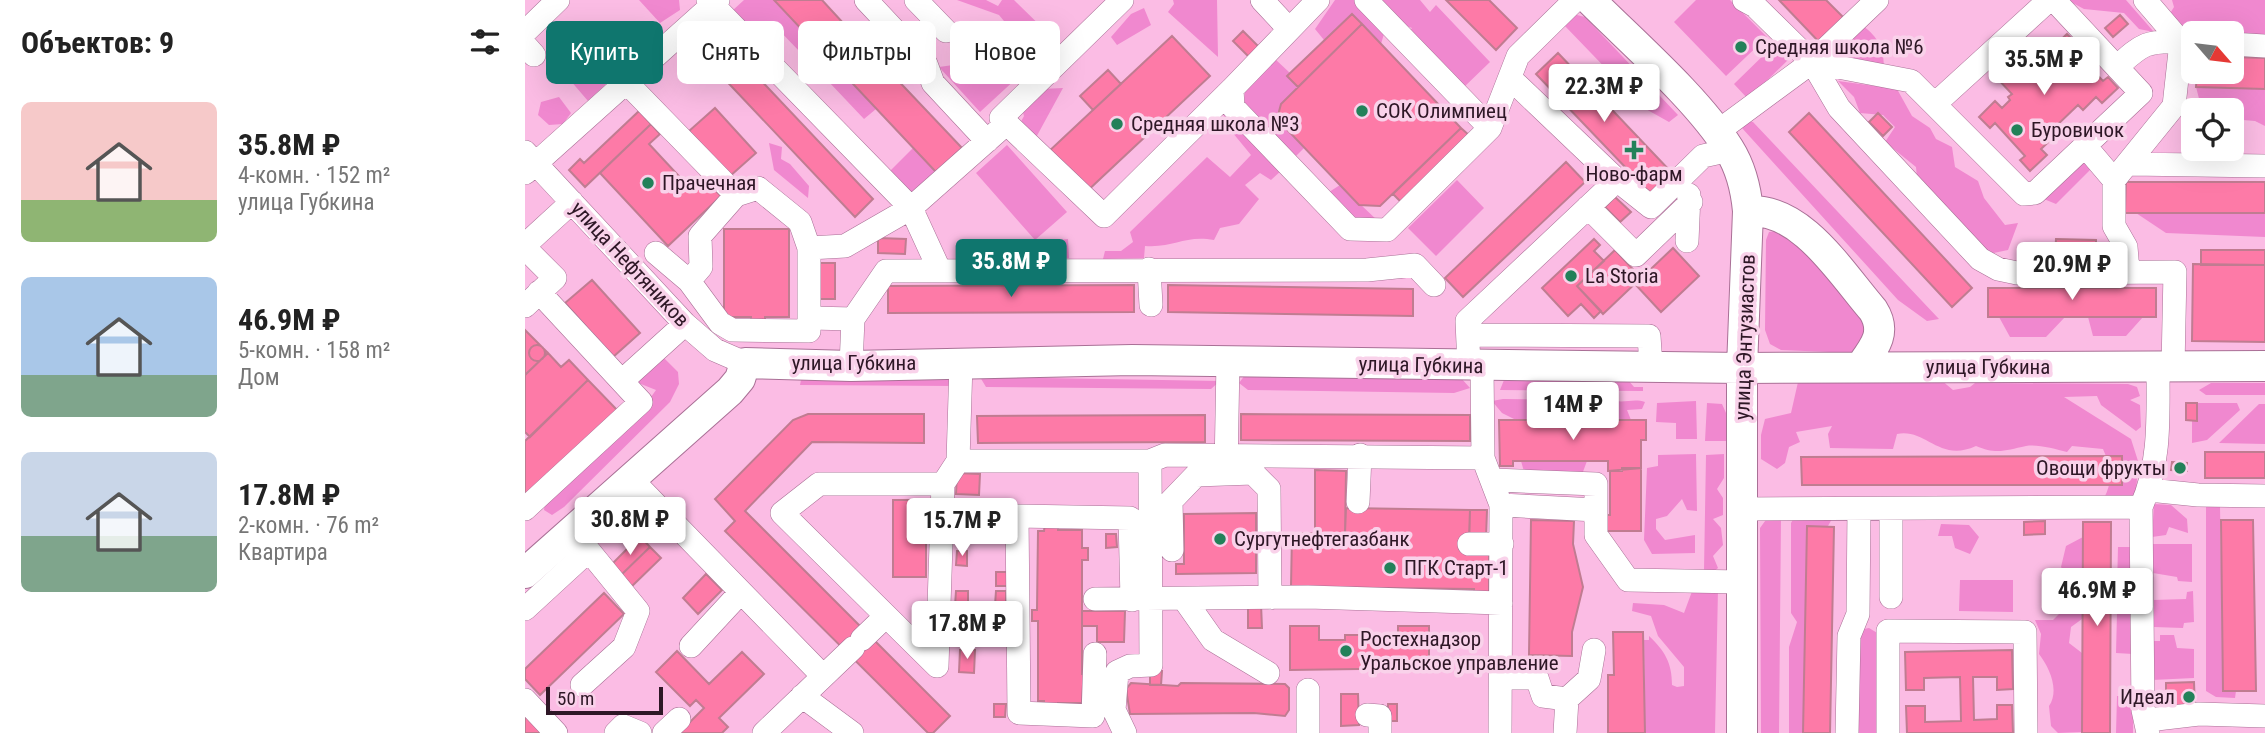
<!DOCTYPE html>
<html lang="ru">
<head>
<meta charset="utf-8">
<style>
	:root { --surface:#fff; --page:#f2f2f2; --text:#222; --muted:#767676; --accent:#0f766e }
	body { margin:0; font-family:"Roboto Condensed",sans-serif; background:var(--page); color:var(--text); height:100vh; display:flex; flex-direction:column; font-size:26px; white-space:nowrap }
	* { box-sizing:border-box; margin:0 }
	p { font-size:23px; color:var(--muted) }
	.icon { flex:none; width:38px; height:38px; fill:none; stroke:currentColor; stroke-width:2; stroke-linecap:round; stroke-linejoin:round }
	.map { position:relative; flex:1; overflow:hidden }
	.drawer { display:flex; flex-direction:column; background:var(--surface); width:525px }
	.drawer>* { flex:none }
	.hud { position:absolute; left:21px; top:21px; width:665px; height:63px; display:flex; gap:14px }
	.needle { width:46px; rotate:118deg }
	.fabs { position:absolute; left:1656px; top:21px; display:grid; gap:14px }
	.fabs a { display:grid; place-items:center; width:63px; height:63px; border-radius:10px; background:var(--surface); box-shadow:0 7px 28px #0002; font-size:35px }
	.scale { position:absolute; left:21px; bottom:18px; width:117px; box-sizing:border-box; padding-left:7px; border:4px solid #2e1726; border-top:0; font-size:19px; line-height:24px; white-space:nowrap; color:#2e1726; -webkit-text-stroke:5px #f9d2ea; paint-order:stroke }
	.price { position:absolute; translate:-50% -60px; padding:0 16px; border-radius:7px; background:#fff; color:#222; font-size:23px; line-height:46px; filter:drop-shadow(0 2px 4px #0008) }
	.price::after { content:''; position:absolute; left:50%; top:42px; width:21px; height:16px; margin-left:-10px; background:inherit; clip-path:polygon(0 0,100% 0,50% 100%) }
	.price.active { background:var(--accent); color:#fff }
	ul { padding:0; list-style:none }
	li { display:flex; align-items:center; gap:21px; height:175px; padding:0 21px }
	li span { display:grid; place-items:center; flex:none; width:196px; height:140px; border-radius:10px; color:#555 }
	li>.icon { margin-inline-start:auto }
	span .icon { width:84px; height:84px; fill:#fffc; stroke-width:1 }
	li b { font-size:30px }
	h2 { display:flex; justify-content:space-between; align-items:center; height:84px; padding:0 21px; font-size:30px }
	.pill { padding:0 24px; border-radius:10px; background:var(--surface); box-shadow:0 7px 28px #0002; font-size:24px; line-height:63px }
	.pill.active { background:var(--accent); color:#fff }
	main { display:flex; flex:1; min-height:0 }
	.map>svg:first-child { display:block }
	.green { fill:#f088cf }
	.building { fill:#fd7aa7; stroke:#c07c91; stroke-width:2 }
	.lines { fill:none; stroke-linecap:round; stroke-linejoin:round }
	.minor-casing { stroke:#a97096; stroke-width:24 }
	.major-casing { stroke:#a97096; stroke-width:32 }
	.minor { stroke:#fff; stroke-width:23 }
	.major { stroke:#fff; stroke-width:30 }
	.poi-dot { fill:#238159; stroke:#f9d2ea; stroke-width:2.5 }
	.labels { text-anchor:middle; stroke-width:7; stroke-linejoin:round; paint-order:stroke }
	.poi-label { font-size:21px; fill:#2e1726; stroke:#f9d2ea; text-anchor:start }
	.street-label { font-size:21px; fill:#2e1726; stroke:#f9d2ea }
</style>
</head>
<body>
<main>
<section class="drawer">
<h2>Объектов: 9<svg class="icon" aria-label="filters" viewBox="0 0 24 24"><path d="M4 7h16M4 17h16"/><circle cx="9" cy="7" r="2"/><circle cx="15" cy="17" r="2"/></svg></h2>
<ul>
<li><span style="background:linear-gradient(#f6c9c9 70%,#8fb573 0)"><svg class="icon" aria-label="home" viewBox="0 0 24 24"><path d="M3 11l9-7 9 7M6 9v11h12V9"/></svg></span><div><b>35.8M ₽</b><p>4-комн. · 152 m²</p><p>улица Губкина</p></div></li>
<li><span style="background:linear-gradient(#a9c7e8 70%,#7fa58c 0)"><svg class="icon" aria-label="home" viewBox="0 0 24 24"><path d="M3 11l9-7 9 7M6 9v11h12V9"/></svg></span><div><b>46.9M ₽</b><p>5-комн. · 158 m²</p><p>Дом</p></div></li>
<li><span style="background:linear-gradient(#c9d6e8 60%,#7fa58c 0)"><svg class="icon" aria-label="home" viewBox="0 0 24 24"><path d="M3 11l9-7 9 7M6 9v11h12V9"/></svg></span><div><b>17.8M ₽</b><p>2-комн. · 76 m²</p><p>Квартира</p></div></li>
</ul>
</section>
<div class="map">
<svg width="1740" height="733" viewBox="0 0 1740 733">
	<rect width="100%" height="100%" fill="#fbbce4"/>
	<path class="green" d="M114 0H154L155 10 135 23Z
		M219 0H249L289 42 277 54 248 24 233 37 207 11Z
		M432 0H461L473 6 477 0H489L531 41 525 40 528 44 487 46 480 39 471 36 464 40 450 32 453 24 460 23 469 28 488 32 474 15Z
		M648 0H692L693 57 643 12 649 4Z
		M810 0H836L861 27 856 44 827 14 799 40 790 29Z
		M854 0H895L905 12 911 5 965 62 937 89 883 33 887 28 876 24Z
		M1171 0H1205L1242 37 1201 76 1149 22Z
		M1542 0H1601L1629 32 1614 29 1599 13 1559 9Z
		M1647 0H1740V39L1706 33 1660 36 1644 15 1649 7Z
		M619 8 626 25 592 45 586 37 606 14Z
		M1048 14 1060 17 1153 115 1144 122 1119 108 1039 25Z
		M102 25 121 46 63 101 45 80Z
		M1337 25C1354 38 1359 48 1359 70L1327 64 1317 41Z
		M1250 44 1264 59 1223 99 1209 84Z
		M298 52 351 109 339 119 286 63Z
		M517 55 455 112 414 67 457 61 477 74 487 66V56Z
		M750 59 765 73 762 76 773 87 756 104 752 119 779 148 768 159 719 109 720 91Z
		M1313 81 1372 89 1387 116 1405 128 1411 139 1427 147 1430 167 1453 181 1459 198 1480 225 1493 223 1483 250 1459 255 1420 205 1392 178 1391 167 1360 142 1370 127 1358 115 1335 113 1329 97Z
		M1671 87 1740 89V126L1730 121 1706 119V110H1677Z
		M538 88 508 143 493 127 499 116 497 109 517 89Z
		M34 97 46 113 38 124 24 125 13 115 16 102Z
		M700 108 758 169 746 180 735 173 720 185 734 199 714 224 695 228 689 240C659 235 650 248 620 246L619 258 578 259 580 251H596L608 242 605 232 682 157 705 177 726 155 698 121Z
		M1218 121 1228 122 1414 319 1402 321 1373 300 1217 128Z
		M244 143 257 147 256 159 265 164 284 186 283 198 249 170Z
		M482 145 542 212 510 240 451 173Z
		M388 148 411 172 385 196 363 173Z
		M1564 153 1567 168 1531 204 1514 197 1530 179 1543 178Z
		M932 180 959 208 911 256 883 228Z
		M815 185 854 222 825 220 801 194Z
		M1611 213H1740V237L1641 233Z
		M1254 231 1264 235 1340 315 1345 326 1329 353 1256 350 1245 344 1240 330 1241 240 1244 232Z
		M543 239 544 258 499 256 500 244Z
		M1474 317H1540L1521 337H1485Z
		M1563 317H1618L1601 336H1568Z
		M138 357 153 372 154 384 145 402 39 507 27 515 19 510 20 502 121 404 131 390 111 382Z
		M277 375 423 378 428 386 275 385Z
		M720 375 936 378 945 388 929 393 723 390 714 383Z
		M455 377 695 381 686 389 461 387Z
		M979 380H1103L1109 387H1118V391L975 390Z
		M1416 380 1428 390 1445 387 1450 383 1603 384 1612 387 1615 396 1605 400 1615 405 1616 427 1611 431 1576 405 1572 396 1539 397 1606 439 1613 461 1611 495 1600 503 1579 498C1588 482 1586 466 1578 449L1547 446 1542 452C1530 449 1513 444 1501 446 1481 450 1472 455 1451 446 1414 463 1401 428 1372 434L1368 449 1305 448 1303 434 1307 426 1271 432 1275 442 1264 447 1260 463 1252 469 1236 459V435L1240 419 1266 413 1273 382Z
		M1686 383H1740V395H1681L1674 390Z
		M978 399 1086 400C1099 404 1108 398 1120 402L1117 409 1102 410 1106 420H991L977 413 967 401Z
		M1171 401 1172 439H1151V423L1131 422 1132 403Z
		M1182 403 1197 404 1201 413V441H1180Z
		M1672 403H1712L1715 410 1682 440 1667 443V420H1672Z
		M1734 404H1740V444L1694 443Z
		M1171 454 1172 511 1162 510 1157 499 1142 516 1131 519V529L1140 540 1170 535V553L1127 554 1119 540 1122 468 1133 466V455Z
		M1199 454V478L1192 489 1198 498V515L1188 519 1196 528 1198 545 1188 556 1193 568 1187 573 1179 570 1181 455Z
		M996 461H1062L1056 477 1000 475Z
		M1681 503 1695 506 1698 691H1711L1710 698 1691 697 1681 691Z
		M1629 504 1646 505 1662 519 1663 533 1644 527 1641 535 1627 537Z
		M1272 512 1308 517 1303 526 1282 527 1278 733H1264V647L1272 622 1266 613V523Z
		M1256 516 1254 733H1236L1235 528 1243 517Z
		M1416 524 1444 525 1454 537 1445 554 1430 548 1427 536H1413Z
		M1558 537 1557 585 1542 576 1536 567 1541 546Z
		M1628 544H1667V582L1653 581 1652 577 1628 573Z
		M1593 547H1609L1608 588 1592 587Z
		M1435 580H1488V612L1434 611Z
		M1169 586 1193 589 1190 733H1120L1119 640H1124V636C1140 651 1147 663 1147 685L1152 687 1159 686V667L1133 636 1126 616 1107 611 1108 603 1139 605 1159 613Z
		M1668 591 1669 622 1659 623 1658 628 1629 627 1628 600 1661 599 1662 592Z
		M1547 601 1557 606V619L1546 627 1544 643 1557 653V732L1533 733 1526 726 1524 706C1535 690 1524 667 1514 654L1516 634 1510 620H1528Z
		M1592 613H1608V654L1591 653Z
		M1344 628 1354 634 1353 733H1328V631Z
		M1635 635H1649L1652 648 1669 649V678L1627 680V641H1635Z
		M1592 696H1608V733H1591Z"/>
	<path class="building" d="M249 0H297L330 36 344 23 377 59 364 71 437 148 411 172Z
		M921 0H964L992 28 971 50Z
		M1254 0H1301L1321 20 1296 44Z
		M827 14 837 24 773 87 762 76Z
		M1595 15 1603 24 1588 37 1580 28Z
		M837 24 936 128 855 206 834 205 752 119 756 104Z
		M718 31 737 50 727 60 708 41Z
		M1542 34 1553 45 1548 49 1578 81 1583 77 1593 88 1577 103 1571 97 1558 110 1553 105 1528 129 1532 134 1516 149 1522 155 1505 171 1495 160 1500 156 1470 123 1465 128 1454 117 1470 101 1477 108 1485 100 1483 97 1487 94 1470 76 1500 47 1517 66 1532 56 1526 49Z
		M193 35 348 199 330 217 174 52Z
		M647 36 685 76 559 194 521 154Z
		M1033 53 1148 174 1126 194 1011 74Z
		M1706 57 1740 58V89L1671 87 1672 72H1706Z
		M583 70 596 84 568 110 555 96Z
		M190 108 231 153 205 176 164 131Z
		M114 111 126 124 60 187 44 170 55 159 59 163Z
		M1284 113 1447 288 1427 307 1264 132Z
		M1353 113 1367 127 1358 136 1344 122Z
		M126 124 135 134 124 144 164 187 176 176 196 196 143 246 75 173Z
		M936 128 946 137 877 203 868 194Z
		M1041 162 1060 182 938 297 920 278Z
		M1601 182H1740V213H1600Z
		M1090 197 1106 212 1095 222 1080 207Z
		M199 229H264V317H240V322H226V317H199Z
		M353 238 381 239 380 254 353 253Z
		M1069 239 1075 245 1069 251 1079 261 1052 286 1076 311 1069 318 1056 304 1043 316 1017 288Z
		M1531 239 1571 240V260L1530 259Z
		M1148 248 1174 276 1136 312 1110 284Z
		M1090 250 1116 278 1078 314 1052 286Z
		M1676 250H1740V265H1676Z
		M295 263H310V299H295Z
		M1668 264 1740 265V342L1667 341Z
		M67 280 115 333 88 357 40 303Z
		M609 285V312L363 313V286Z
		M643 285 888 289V316L643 312Z
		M1463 288H1631V317H1463Z
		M0 330 23 353 0 375Z
		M4 353a8 8 0 1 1 16 0a8 8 0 1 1-16 0Z
		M23 353 36 367 44 360 63 380 5 437 0 432V375Z
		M63 380 94 412 0 496V441Z
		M1661 403H1672V421L1661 420Z
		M283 414H399V443L287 442 220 511 425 716 408 733H403L200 531 210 521 190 499 268 420Z
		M716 414 945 415V441L716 440Z
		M680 415V442L453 443 452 416Z
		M974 420H1121V440H1116V468L1083 471V461H988V466H975Z
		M1680 452H1740V478H1680Z
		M1597 456V485H1277L1276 457Z
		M1647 462 1662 463V471L1646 470Z
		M1097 468H1116V531H1078V515H1085V471H1097Z
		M790 470 821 471 820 534 790 533Z
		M432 473 455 474 454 495 431 494Z
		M368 500H401V577H368Z
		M821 508 945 510 944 550H964V596H949V589L766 587 767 533 820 534Z
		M945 510H962L961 538 944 537Z
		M731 513V573L651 574V564H659V514Z
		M1006 520 1049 521 1048 544 1058 587 1047 632V656L1004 655Z
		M1696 520H1728L1731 691H1698Z
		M1520 521V534L1499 535V522Z
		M1558 522H1586L1585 733H1557Z
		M520 523H533V530H557V548H563V560H557V674H562V684H558L557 703H533V707H519V701H513V621H507V610H512L513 531H519Z
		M1282 526 1309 527 1305 733H1278Z
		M433 527 443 528V542L432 541Z
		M581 534H591L592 547 581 548Z
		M115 536 125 547 94 577 84 567Z
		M125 547 136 558 105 588 94 577Z
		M432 551H442V566L431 565Z
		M471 572H483L482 586H471Z
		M181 574 197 590 173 614 158 598Z
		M431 591H443V606H430Z
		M471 591H481V605H470Z
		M79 593 99 614 15 695 0 679V669Z
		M736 604 737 628H723V605Z
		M557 611H600L599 642H572V626H557Z
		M470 620H482L481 635H470Z
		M765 626H794V640H820V635H857V641L873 640V626H904V668L765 670Z
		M1088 632H1118L1120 733H1083V675H1089Z
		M435 650H450L449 673 434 672Z
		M1487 650 1488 689 1472 690V677H1448L1449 720 1472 719V705H1487L1488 733H1382L1381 706H1400V722L1436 721 1435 677 1399 678V690H1381L1380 652Z
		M152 651 184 684 217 652 239 674 194 718 203 727 197 733H154L179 708 171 700 165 706 131 672Z
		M625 671H637L636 685H625Z
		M1669 682 1670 710H1641V683Z
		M606 683 653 686 656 683 760 684 764 688V710L760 716 729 713 605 714 601 689Z
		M816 694H833L834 725 816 726Z
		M469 704H481L480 717H469Z
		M863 704H872V721H863Z
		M0 708 24 733H0Z"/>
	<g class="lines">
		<defs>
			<path id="minor" d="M183 0 386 208 414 269
				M341 0 401 64 408 83 462 141
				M391 0 421 31
				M597 0 476 118 579 216 707 89
				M737 0 764 29
				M793 0 707 89 708 107 825 229 862 230 965 128 993 56 1050 0
				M841 0 965 128
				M1219 0 1230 6 1287 62 1314 108 1455 259 1473 269 1492 273 1650 272 1648 367
				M1620 0 1656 42H1665
				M0 32 33 0
				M1706 44 1740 46
				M0 45 9 55
				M1287 62 1386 81 1499 194 1510 193 1616 93 1529 0
				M1593 66C1617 44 1623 40 1656 42L1649 106 1589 180V226L1601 247 1603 271
				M986 79 1092 180 1126 207 1178 156 1205 150
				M102 83 211 195 175 236 176 267 164 281
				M1411 103 1524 0
				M1192 132 1287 62 1352 0
				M1561 147 1589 180
				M0 152 160 324 190 350 220 363
				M1605 164 1740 166
				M0 173 193 0
				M1063 207 1111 255 1166 202
				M1162 241 1164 195
				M0 245 47 202
				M0 248 30 278 0 306
				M284 248 320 246 386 208 482 123
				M131 253 164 281 195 323 207 330 284 331V248L275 222 233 188 211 195
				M624 269 626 305
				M286 318 328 319
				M944 335 1124 336 1126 366
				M326 366 328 319 361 271 842 270 890 265 909 285
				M944 366 942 321 1092 180
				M957 366 958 458 976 505 975 733
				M97 381 160 324
				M433 461H625L640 455 958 458
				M701 470 703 361
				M106 479 298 676
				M968 480 1071 484V535L1103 580 1217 582
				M1624 490 1673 495 1740 496
				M833 502 835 455
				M976 505 1071 510
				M0 509 116 402 14 292
				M1216 509 1616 507
				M1366 509V597
				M47 530 113 611 99 647 57 685
				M944 544H977
				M647 550 646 501 671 475 728 473 744 489 745 598
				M570 599 783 597 976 603
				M659 599 688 640 743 673
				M0 609 62 552
				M337 639 361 616
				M166 646 216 592
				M570 654 568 716 494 713 492 516 605 518 607 600
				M412 666 257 513 294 484H418
				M412 666 418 484 433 461 436 363
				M976 678H1012L1018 696 1042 699
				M277 696 327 733
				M0 700 31 733
				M842 715 855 716V733
				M1623 720 1674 714 1740 716
				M91 733 98 726 115 733
				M139 733 154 719
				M239 733 328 648
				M600 733 589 710 592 672 605 666 626 665 625 461
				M783 733V690
				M1040 733 1042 699 1064 679 1069 650
				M1322 733 1324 636 1333 614 1334 509
				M1363 733V631L1500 632 1501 733
				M1623 733 1618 710 1616 507C1636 464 1633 413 1633 367"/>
			<path id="major" d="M1065 0C1108 43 1173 99 1204 149 1216 168 1221 189 1223 211L1217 368V733
				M1223 211C1277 208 1315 272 1348 310 1362 332 1350 347 1336 366
				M0 573 205 391 215 379 220 363 326 366 607 360 1217 368 1740 366"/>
		</defs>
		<use href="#minor" class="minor-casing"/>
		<use href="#major" class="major-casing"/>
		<use href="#minor" class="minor"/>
		<use href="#major" class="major"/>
	</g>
	<g class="poi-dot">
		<circle cx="1216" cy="47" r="7"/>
		<circle cx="837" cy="111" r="7"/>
		<circle cx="592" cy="124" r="7"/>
		<circle cx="1492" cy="130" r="7"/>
		<path d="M1105.5 139.5h7v7h7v7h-7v7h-7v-7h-7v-7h7z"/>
		<circle cx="123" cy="183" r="7"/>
		<circle cx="1046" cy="276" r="7"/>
		<circle cx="1655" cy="468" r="7"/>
		<circle cx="695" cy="539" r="7"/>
		<circle cx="865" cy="568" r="7"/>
		<circle cx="821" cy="651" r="7"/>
		<circle cx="1664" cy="697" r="7"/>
	</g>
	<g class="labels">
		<g class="poi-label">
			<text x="1230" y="54">Средняя школа №6</text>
			<text x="851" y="118">СОК Олимпиец</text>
			<text x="606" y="131">Средняя школа №3</text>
			<text x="1506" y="137">Буровичок</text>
			<text x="1109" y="181" text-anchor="middle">Ново-фарм</text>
			<text x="137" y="190">Прачечная</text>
			<text x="1060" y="283">La Storia</text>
			<text x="1641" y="475" text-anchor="end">Овощи фрукты</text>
			<text x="709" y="546">Сургутнефтегазбанк</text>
			<text x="879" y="575">ПГК Старт-1</text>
			<text x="835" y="646">Ростехнадзор<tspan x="835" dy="24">Уральское управление</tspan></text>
			<text x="1650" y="704" text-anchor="end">Идеал</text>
		</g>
		<g class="street-label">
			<text transform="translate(105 264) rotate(47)" y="7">улица Нефтяников</text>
			<text transform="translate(1220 337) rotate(-88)" y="7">улица Энтузиастов</text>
			<text x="329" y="370">улица Губкина</text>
			<text transform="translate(896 365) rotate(1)" y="7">улица Губкина</text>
			<text x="1463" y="374">улица Губкина</text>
		</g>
	</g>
</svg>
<div class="fabs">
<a><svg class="needle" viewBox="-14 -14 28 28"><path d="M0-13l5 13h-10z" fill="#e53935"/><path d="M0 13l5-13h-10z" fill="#767676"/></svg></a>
<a><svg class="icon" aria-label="locate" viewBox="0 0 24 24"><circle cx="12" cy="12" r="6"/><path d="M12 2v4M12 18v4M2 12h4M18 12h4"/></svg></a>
</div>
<div class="scale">50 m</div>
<b class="price" style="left:1519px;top:97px">35.5M ₽</b>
<b class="price" style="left:1079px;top:124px">22.3M ₽</b>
<b class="price active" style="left:486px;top:299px">35.8M ₽</b>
<b class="price" style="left:1547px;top:302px">20.9M ₽</b>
<b class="price" style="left:1048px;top:442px">14M ₽</b>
<b class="price" style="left:105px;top:557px">30.8M ₽</b>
<b class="price" style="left:437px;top:558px">15.7M ₽</b>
<b class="price" style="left:1572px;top:628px">46.9M ₽</b>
<b class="price" style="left:442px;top:661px">17.8M ₽</b>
<div class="hud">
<a class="pill active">Купить</a>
<a class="pill">Снять</a>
<a class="pill">Фильтры</a>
<a class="pill">Новое</a>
</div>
</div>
</main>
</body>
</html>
